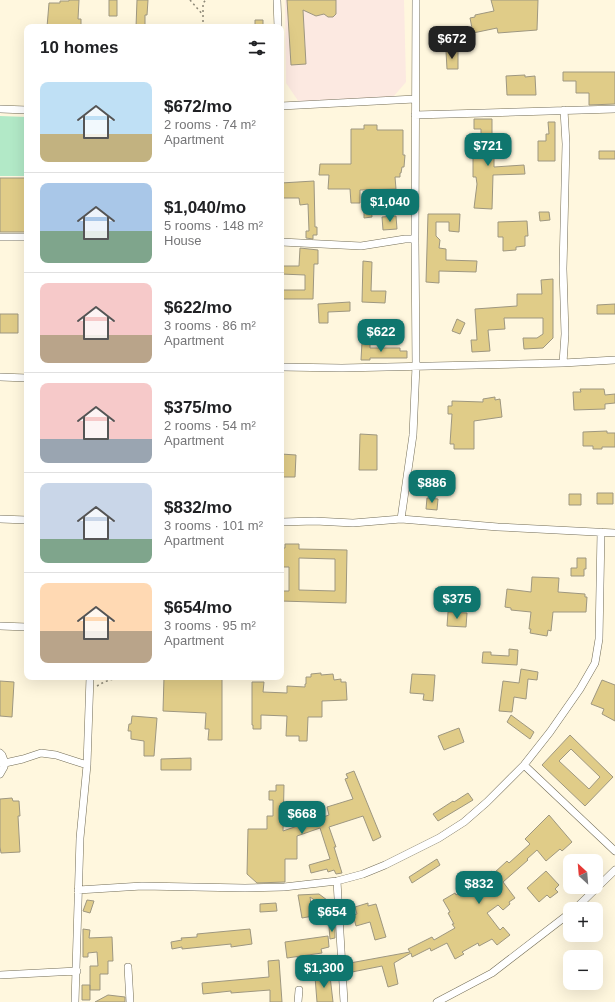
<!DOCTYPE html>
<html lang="en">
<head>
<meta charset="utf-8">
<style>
	:root { --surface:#fff; --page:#f2f2f2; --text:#202124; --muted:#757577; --line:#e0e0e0; --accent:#0f766e }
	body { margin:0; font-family:Arial,sans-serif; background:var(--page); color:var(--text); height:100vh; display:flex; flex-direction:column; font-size:15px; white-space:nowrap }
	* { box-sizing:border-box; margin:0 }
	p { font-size:13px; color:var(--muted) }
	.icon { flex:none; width:22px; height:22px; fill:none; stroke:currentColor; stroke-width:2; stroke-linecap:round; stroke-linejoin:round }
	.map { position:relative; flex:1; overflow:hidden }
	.details { position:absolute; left:24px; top:24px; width:260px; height:656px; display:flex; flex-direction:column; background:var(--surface); border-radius:8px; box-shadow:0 4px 16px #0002 }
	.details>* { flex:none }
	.needle { width:26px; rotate:334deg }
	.fabs { position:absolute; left:563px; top:854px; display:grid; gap:8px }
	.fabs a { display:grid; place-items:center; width:40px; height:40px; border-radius:8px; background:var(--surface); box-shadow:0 4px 16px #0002; font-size:20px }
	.price { position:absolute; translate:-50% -34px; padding:0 9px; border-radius:8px; background:var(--accent); color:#fff; font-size:13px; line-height:26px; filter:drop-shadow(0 1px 2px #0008) }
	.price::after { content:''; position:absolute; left:50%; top:24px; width:12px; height:9px; margin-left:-6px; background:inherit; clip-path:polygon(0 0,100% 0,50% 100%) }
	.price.selected { background:#222; color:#fff }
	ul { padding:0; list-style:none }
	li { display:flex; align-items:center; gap:12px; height:100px; padding:0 16px }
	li+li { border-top:1px solid var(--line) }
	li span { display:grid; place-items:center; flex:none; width:112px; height:80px; border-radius:8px; color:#555 }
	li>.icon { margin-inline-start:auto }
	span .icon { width:48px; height:48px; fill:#fffc; stroke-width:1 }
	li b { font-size:17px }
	h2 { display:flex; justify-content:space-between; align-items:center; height:48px; padding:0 16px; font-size:17px }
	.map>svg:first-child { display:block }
	.education { fill:#fce9e1 }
	.green { fill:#b2e9c7 }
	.building { fill:#e0cc88; stroke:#9e9780; fill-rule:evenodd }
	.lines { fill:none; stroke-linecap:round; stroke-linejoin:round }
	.minor-casing { stroke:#736d57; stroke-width:8 }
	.path { stroke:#8c8776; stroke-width:1.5; stroke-dasharray:2 3; stroke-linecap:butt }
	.minor { stroke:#fff; stroke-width:7 }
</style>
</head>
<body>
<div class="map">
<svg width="615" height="1002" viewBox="0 0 615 1002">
	<rect width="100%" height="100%" fill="#fff7de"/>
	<path class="education" d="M285 0H404L406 82 393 97 299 102 286 83Z"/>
	<path class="green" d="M0 116 27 117V176H0Z"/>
	<path class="building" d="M69 0H79L78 19H81V26L47 27 49 3H60V1H69Z
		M109 0H117V16H109Z
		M137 0H148L147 15H145V27H136Z
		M287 0H336V14L333 17H328L324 14 316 16 303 10 306 64 291 65Z
		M491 0H538L537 30 498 33 497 28 473 33 470 18 475 17V15L494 11Z
		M255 20H263V27H255Z
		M446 51H458V69H447Z
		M563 72H615V104L589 105V93H576V81H563Z
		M525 75V77L535 76 536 95H507L506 76Z
		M474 119H492V156H494V167L524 165 525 174 493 175 492 209 474 208 477 184 476 177H473V153H483V139H481V129H474Z
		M548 122H555V161H538V141H546V134H549Z
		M364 125H377V130H403V155H405L404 167H402L401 173H400V177H395L396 189 360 190V203H351L350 189H328L329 175H319L320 164H351V129H364Z
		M599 151H615V159H599Z
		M0 178H27V232H0Z
		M314 181 315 227H317V235H313V239L306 238V231H309L308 204 300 205 299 198H281V183Z
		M371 205 372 217 364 218V206Z
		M404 206V214H397L396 207Z
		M539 212H549L550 220 540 221Z
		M428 214H460L459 232 449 231V222H436V236L440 240 439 248 446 249V260L477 261 476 272 439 271V283L426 282Z
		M396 216 397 229 383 230 382 217Z
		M527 221 528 236H525V246L516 247V250L503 251V237H498V222Z
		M300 248 318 250V264H314L313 299H281V290H305V275L281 274V266H299Z
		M363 261 372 262 371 291H386L385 303 362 302Z
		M553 279V338L543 348 524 349 523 338H537L543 334V318H504L505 329 488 330 490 351 472 352 471 340H477L475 309 517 306V294H542L541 280Z
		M350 302V311L328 312V323H319L318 304Z
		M615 304V314H597V305Z
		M0 314H18V333H0Z
		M457 319 465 323 460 334 452 331Z
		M362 342H370V348H400V351H407V358H370V360H361Z
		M580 389H604L605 395 615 394V403L605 404V409L574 410 573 392H581Z
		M495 397V400L500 399 502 417 474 421V449H454V444H450L452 414H448V406H452V401L483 402V399Z
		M607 431V433H615V447H602V449H593V446H583V432Z
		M360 434 377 435V470H359Z
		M281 454 296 455 295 477H281Z
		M597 493H613V504H597Z
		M569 494H581V505H569Z
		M427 498 438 499 437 510 426 509Z
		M285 544H299V549L347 550 346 603 281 601V591H289V567H281V548H285ZM299 558 335 559V591L299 590Z
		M577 558H586V569H584V576H571V568H577Z
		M532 577 559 578 558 592 585 594V597H587L586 612H553L551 631 548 630 547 636 530 633 531 629H529L531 612 511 610V608L505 607 507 589 531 592Z
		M448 612 467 613 466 627 447 626Z
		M509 649 518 650 517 665 482 663 483 652H491V655L509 656Z
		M521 669 538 672 537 680 528 679 526 699 514 697 512 712 499 711 503 681 519 683Z
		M321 673V675L333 674 334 680 341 679V682H346L347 700 322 701V717H308L307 741H299V736H286L287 716 261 715V729H253V725H252V682H264L263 692 287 693V686L305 687V684H306V677H311V674Z
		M412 674 435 675 433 701 423 700 424 694 410 693Z
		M164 677H209V678H222V740H208L209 729H205L206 713 163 711Z
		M602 680 615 685V721L602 714 604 709 591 704Z
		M0 681 14 682 12 717 0 716Z
		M511 715 534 732 530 739 507 722Z
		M132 716 157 718 154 756H144V741L131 739V731H128L129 724H131Z
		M459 728 464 742 444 750 438 736Z
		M570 735 613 777 585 806 542 765ZM571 749 600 777 589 789 559 761Z
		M191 758V770H161V759Z
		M354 771 381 837 373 841 363 816 329 827 336 847H334L342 873 336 874 334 870 328 872 327 869 311 873 309 865 330 859 320 828 297 836V859H285V882L257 883 247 874 248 829H267V816H273V800H269V791H276V785H284L283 831 329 815 327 807 353 799 345 779 348 778 346 774Z
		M468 793 473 800 438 821 433 814 453 801 454 802Z
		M12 798 13 801H19L20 816H18L20 852 1 853 0 847V799Z
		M549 815 572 842 562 851 560 849 546 861 537 850 527 859 528 860 503 882 515 898 509 902 510 904 503 910 498 905 487 913 500 930 503 927 510 935 497 945 492 939 479 946 478 943 462 952 464 954 455 959 447 943 431 951 430 948 412 957 411 953 394 963 398 984 388 987 382 966 352 972 350 963 410 952 408 949 432 937 434 940 455 928 452 924H454L448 913 450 912 443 900 455 893 456 895 483 875 485 876 492 871 494 873 507 861 509 863 530 844 525 839Z
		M437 859 440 865 412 883 409 877Z
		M546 871 559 885 555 889 558 892 550 898 547 895 539 902 527 888Z
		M319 894 331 903 334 910 329 913 326 908 310 897 313 916 302 918 298 895Z
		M87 900 94 901 90 913 83 911Z
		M276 903 277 911 260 912V904Z
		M368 903V906L376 904 386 937 375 940 370 922 356 926 353 915 357 914 355 907Z
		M329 927H335V938L330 939Z
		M83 929 90 930 89 938 112 937 113 961H108V974H100V990H90V966H98L97 952 88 953V957H83Z
		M250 929 252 944 231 947V944L182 949V947L172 949 171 942 182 940 181 938 197 937V934Z
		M328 936 329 947 321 949 322 953 287 958 285 942Z
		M279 960 282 1002H270V990L231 993V991L203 994 202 983 269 977 268 961Z
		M330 976 333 1002H317L315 977Z
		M82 985H90V1000H82Z
		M108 995 125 997V1002H95Z"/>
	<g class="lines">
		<defs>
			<path id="minor" d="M277 0 278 27
				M281 106 415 99
				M0 109 27 110
				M415 115 615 109
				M0 237H27
				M281 242 361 246 405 239H415
				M563 363 565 334 563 269 566 144 564 110
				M281 367 342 368 563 363 615 360
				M0 377 27 378
				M0 519 27 520
				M401 519 498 527 615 533
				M281 522 315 521 353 523 401 519 413 435 416 366 415 239 416 0
				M0 626 27 627
				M0 753 2 755 5 763H0
				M524 765 615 851
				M0 774 4 767 5 763 23 759 41 753 56 755 87 765
				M337 881 344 1002
				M78 890 142 886 245 888 284 887 337 881 363 874 385 865 439 838 464 822 487 802 524 765 550 732 580 689 595 663 599 639 601 532
				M575 909 615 870
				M128 967 130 1002
				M0 975 77 971
				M75 1002 80 838 87 765 90 677
				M298 1002 299 990
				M437 1002 492 973 570 913"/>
		</defs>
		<use href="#minor" class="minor-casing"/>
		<path class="path" d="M190 0 203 15
			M203 27V3L206 0
			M97 686 104 682 119 677"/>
		<use href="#minor" class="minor"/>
	</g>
</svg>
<div class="fabs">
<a><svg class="needle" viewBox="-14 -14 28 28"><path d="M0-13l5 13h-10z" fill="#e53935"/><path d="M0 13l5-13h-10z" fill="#757577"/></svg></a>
<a>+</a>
<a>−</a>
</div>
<b class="price selected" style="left:452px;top:60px">$672</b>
<b class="price" style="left:488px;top:167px">$721</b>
<b class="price" style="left:390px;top:223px">$1,040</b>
<b class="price" style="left:381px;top:353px">$622</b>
<b class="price" style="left:432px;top:504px">$886</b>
<b class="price" style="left:457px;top:620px">$375</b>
<b class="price" style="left:302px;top:835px">$668</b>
<b class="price" style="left:479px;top:905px">$832</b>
<b class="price" style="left:332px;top:933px">$654</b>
<b class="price" style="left:324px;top:989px">$1,300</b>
<section class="details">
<h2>10 homes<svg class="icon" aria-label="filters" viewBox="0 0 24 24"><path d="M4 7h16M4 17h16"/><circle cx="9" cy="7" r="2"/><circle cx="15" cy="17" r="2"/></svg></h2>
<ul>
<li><span style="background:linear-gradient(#bfe0f5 65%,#c2b280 0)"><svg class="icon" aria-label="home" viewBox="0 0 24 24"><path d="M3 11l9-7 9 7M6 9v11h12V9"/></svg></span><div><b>$672/mo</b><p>2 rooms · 74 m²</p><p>Apartment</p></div></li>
<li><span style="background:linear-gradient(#a9c7e8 60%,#7fa58c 0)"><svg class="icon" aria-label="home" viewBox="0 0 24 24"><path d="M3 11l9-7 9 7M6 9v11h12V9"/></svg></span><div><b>$1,040/mo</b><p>5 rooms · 148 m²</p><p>House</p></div></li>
<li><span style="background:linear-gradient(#f6c9c9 65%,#b9a48a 0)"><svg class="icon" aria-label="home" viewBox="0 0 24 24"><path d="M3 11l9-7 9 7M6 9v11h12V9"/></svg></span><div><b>$622/mo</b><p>3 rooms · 86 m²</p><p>Apartment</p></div></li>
<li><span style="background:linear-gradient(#f6c9c9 70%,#9aa5b1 0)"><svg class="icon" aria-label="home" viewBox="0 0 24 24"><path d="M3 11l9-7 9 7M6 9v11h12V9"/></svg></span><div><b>$375/mo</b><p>2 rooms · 54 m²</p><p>Apartment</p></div></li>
<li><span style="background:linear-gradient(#c9d6e8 70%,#7fa58c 0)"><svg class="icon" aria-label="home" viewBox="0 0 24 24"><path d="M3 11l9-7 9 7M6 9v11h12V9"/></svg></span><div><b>$832/mo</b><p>3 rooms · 101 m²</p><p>Apartment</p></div></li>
<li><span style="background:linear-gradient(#ffd9b3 60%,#b9a48a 0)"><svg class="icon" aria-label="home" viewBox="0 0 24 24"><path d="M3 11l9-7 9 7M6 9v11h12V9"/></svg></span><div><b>$654/mo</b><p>3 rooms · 95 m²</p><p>Apartment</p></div></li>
</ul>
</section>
</div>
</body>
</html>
